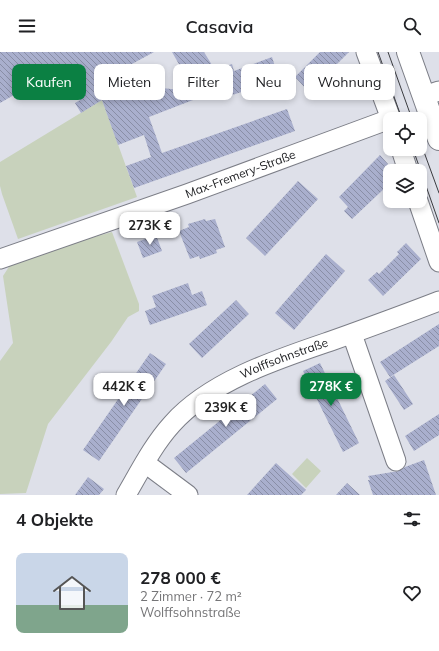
<!DOCTYPE html>
<html lang="de">
<head>
<meta charset="utf-8">
<style>
	:root { --surface:#fff; --page:#f2f2f2; --text:#202124; --muted:#757577; --line:#e0e0e0; --accent:#0b8043 }
	body { margin:0; font-family:Mulish,sans-serif; background:var(--page); color:var(--text); height:100vh; display:flex; flex-direction:column; font-size:15px; white-space:nowrap }
	* { box-sizing:border-box; margin:0 }
	p { font-size:13px; color:var(--muted) }
	.icon { flex:none; width:22px; height:22px; fill:none; stroke:currentColor; stroke-width:2; stroke-linecap:round; stroke-linejoin:round }
	.map { position:relative; height:443px; overflow:hidden }
	.drawer { display:flex; flex-direction:column; background:var(--surface); flex:1 }
	.drawer>* { flex:none }
	.hud { position:absolute; left:12px; top:12px; width:415px; height:36px; display:flex; gap:8px }
	.fabs { position:absolute; left:383px; top:60px; display:grid; gap:8px }
	.fabs a { display:grid; place-items:center; width:44px; height:44px; border-radius:8px; background:var(--surface); box-shadow:0 2px 6px #0003; font-size:20px }
	.price { position:absolute; translate:-50% -34px; padding:0 9px; border-radius:8px; background:#fff; color:#222; font-size:13px; line-height:26px; filter:drop-shadow(0 1px 2px #0008) }
	.price::after { content:''; position:absolute; left:50%; top:24px; width:12px; height:9px; margin-left:-6px; background:inherit; clip-path:polygon(0 0,100% 0,50% 100%) }
	.price.current { background:var(--accent); color:#fff }
	ul { padding:0; list-style:none }
	li { display:flex; align-items:center; gap:12px; height:100px; padding:0 16px }
	li+li { border-top:1px solid var(--line) }
	li span { display:grid; place-items:center; flex:none; width:112px; height:80px; border-radius:8px; color:#555 }
	li>.icon { margin-inline-start:auto }
	span .icon { width:48px; height:48px; fill:#fffc; stroke-width:1 }
	li b { font-size:17px }
	h2 { display:flex; justify-content:space-between; align-items:center; height:48px; padding:0 16px; font-size:17px }
	.tag { padding:0 14px; border-radius:8px; background:var(--surface); box-shadow:0 2px 6px #0003; font-size:14px; line-height:36px }
	.tag.current { background:var(--accent); color:#fff }
	header { display:flex; justify-content:space-between; align-items:center; height:52px; padding:0 16px; background:var(--surface); font-size:18px; font-weight:600 }
	.map>svg:first-child { display:block }
	.park { fill:#c8d2bc }
	.building { fill:url(#building-back-hatch) }
	.lines { fill:none; stroke-linecap:round; stroke-linejoin:round }
	.minor-casing { stroke:#7c7e87; stroke-width:21 }
	.major-casing { stroke:#7c7e87; stroke-width:24 }
	.minor { stroke:#fff; stroke-width:19 }
	.major { stroke:#fff; stroke-width:22 }
	.tram { stroke:#3b3c40; stroke-width:1 }
	.labels { text-anchor:middle; stroke-width:3; stroke-linejoin:round; paint-order:stroke }
	.street-label { font-size:12px; fill:#202124; stroke:#dee0e9 }
</style>
</head>
<body>
<header><svg class="icon" aria-label="menu" viewBox="0 0 24 24"><path d="M4 6h16M4 12h16M4 18h16"/></svg>Casavia<svg class="icon" aria-label="search" viewBox="0 0 24 24"><circle cx="10" cy="10" r="6"/><path d="M15 15l6 6"/></svg></header>
<div class="map">
<svg width="439" height="443" viewBox="0 0 439 443">
	<defs>
		<pattern id="building-back-hatch" width="6" height="6" patternUnits="userSpaceOnUse"><rect width="6" height="6" fill="#a9afcd"/><path d="M-1 5l2 2M0 0l6 6M5-1l2 2" fill="none" stroke="#898ea6"/></pattern>
	</defs>
	<rect width="100%" height="100%" fill="#dee0e9"/>
	<path class="park" d="M102 48 137 145 18 187 2 142 0 134V110Z
		M112 180 139 252V259L128 265 111 290 48 372 26 441 0 442V309L13 291 3 224 14 207Z
		M307 406 321 419 306 436 292 422Z"/>
	<path class="building" d="M0 0H154L130 13 140 41 152 37 153 39 162 36 180 38 178 31 188 28 172 0H204L215 18 232 12 234 19 272 5 278 24 269 27 270 31 232 43 229 34 149 65 162 101 287 57 295 79 134 136 126 114 151 105 144 83 118 93 102 48 81 61 75 51 80 48 61 16 0 51Z
		M320 0H349L309 40 295 25Z
		M380 103 388 112 387 114 390 117V129L385 134 386 135 352 167 344 159 348 155 339 145Z
		M298 129 318 147 265 204 246 186Z
		M205 167 206 169 215 167 225 195 216 198 217 201 200 207 199 204 190 207 179 179 189 175 188 172Z
		M156 183 162 199 143 206 137 190Z
		M406 191 421 207 383 244 368 228 377 220 379 222 399 202 397 200Z
		M326 202 345 219 294 278 275 261Z
		M188 231 192 243 202 239 207 253 150 273 145 259 156 255 152 244Z
		M236 248 249 262 202 306 189 292Z
		M439 272V294L390 325 380 310Z
		M150 301 166 312 99 409 83 398Z
		M320 311 359 391 343 400 303 319Z
		M394 323 413 352 404 358 385 329Z
		M265 332 277 347 186 421 174 406Z
		M439 362V383L414 399 405 384Z
		M424 408 436 443H373L368 428H370L368 424 399 419 405 415Z
		M276 411 306 438 301 443H247Z
		M88 425 104 437 99 443H75Z
		M347 431 360 443H336Z"/>
	<g class="lines">
		<defs>
			<g id="minor">
				<path d="M366 0 391 67"/>
				<path d="M424 44 439 39"/>
				<path d="M401 97 408 119"/>
				<path d="M418 149 439 210"/>
				<path id="s1" d="M0 207 187 142 390 67"/>
				<path d="M352 282 396 409"/>
				<path d="M145 411 188 443"/>
				<path id="s2" d="M126 443C140 419 153 393 172 372 210 329 278 307 331 289 367 276 403 263 439 249"/>
			</g>
			<path id="major" d="M408 0 439 87"/>
		</defs>
		<use href="#minor" class="minor-casing"/>
		<use href="#major" class="major-casing"/>
		<use href="#minor" class="minor"/>
		<use href="#major" class="major"/>
		<path class="tram" d="M378 0 402 67
			M388 0 412 67
			M420 89 439 141
			M413 97 439 171"/>
	</g>
	<g class="labels">
		<g class="street-label">
			<text dy="4" stroke="none"><textPath href="#s1" startOffset="255">Max-Fremery-Straße</textPath></text>
			<text dy="4" stroke="none"><textPath href="#s2" startOffset="216">Wolffsohnstraße</textPath></text>
		</g>
	</g>
</svg>
<div class="fabs">
<a><svg class="icon" aria-label="locate" viewBox="0 0 24 24"><circle cx="12" cy="12" r="6"/><path d="M12 2v4M12 18v4M2 12h4M18 12h4"/></svg></a>
<a><svg class="icon" aria-label="layers" viewBox="0 0 24 24"><path d="M12 4l9 5-9 5-9-5zM3 14l9 5 9-5"/></svg></a>
</div>
<b class="price" style="left:150px;top:194px">273K €</b>
<b class="price" style="left:124px;top:355px">442K €</b>
<b class="price current" style="left:331px;top:355px">278K €</b>
<b class="price" style="left:226px;top:376px">239K €</b>
<div class="hud">
<a class="tag current">Kaufen</a>
<a class="tag">Mieten</a>
<a class="tag">Filter</a>
<a class="tag">Neu</a>
<a class="tag">Wohnung</a>
</div>
</div>
<section class="drawer">
<h2>4 Objekte<svg class="icon" aria-label="filters" viewBox="0 0 24 24"><path d="M4 7h16M4 17h16"/><circle cx="9" cy="7" r="2"/><circle cx="15" cy="17" r="2"/></svg></h2>
<ul>
<li><span style="background:linear-gradient(#c9d6e8 65%,#7fa58c 0)"><svg class="icon" aria-label="home" viewBox="0 0 24 24"><path d="M3 11l9-7 9 7M6 9v11h12V9"/></svg></span><div><b>278 000 €</b><p>2 Zimmer · 72 m²</p><p>Wolffsohnstraße</p></div><svg class="icon" aria-label="heart" viewBox="0 0 24 24"><path d="M12 20l-8-8c-3-5 5-10 8-4 3-6 11-1 8 4z"/></svg></li>
</ul>
</section>
</body>
</html>
